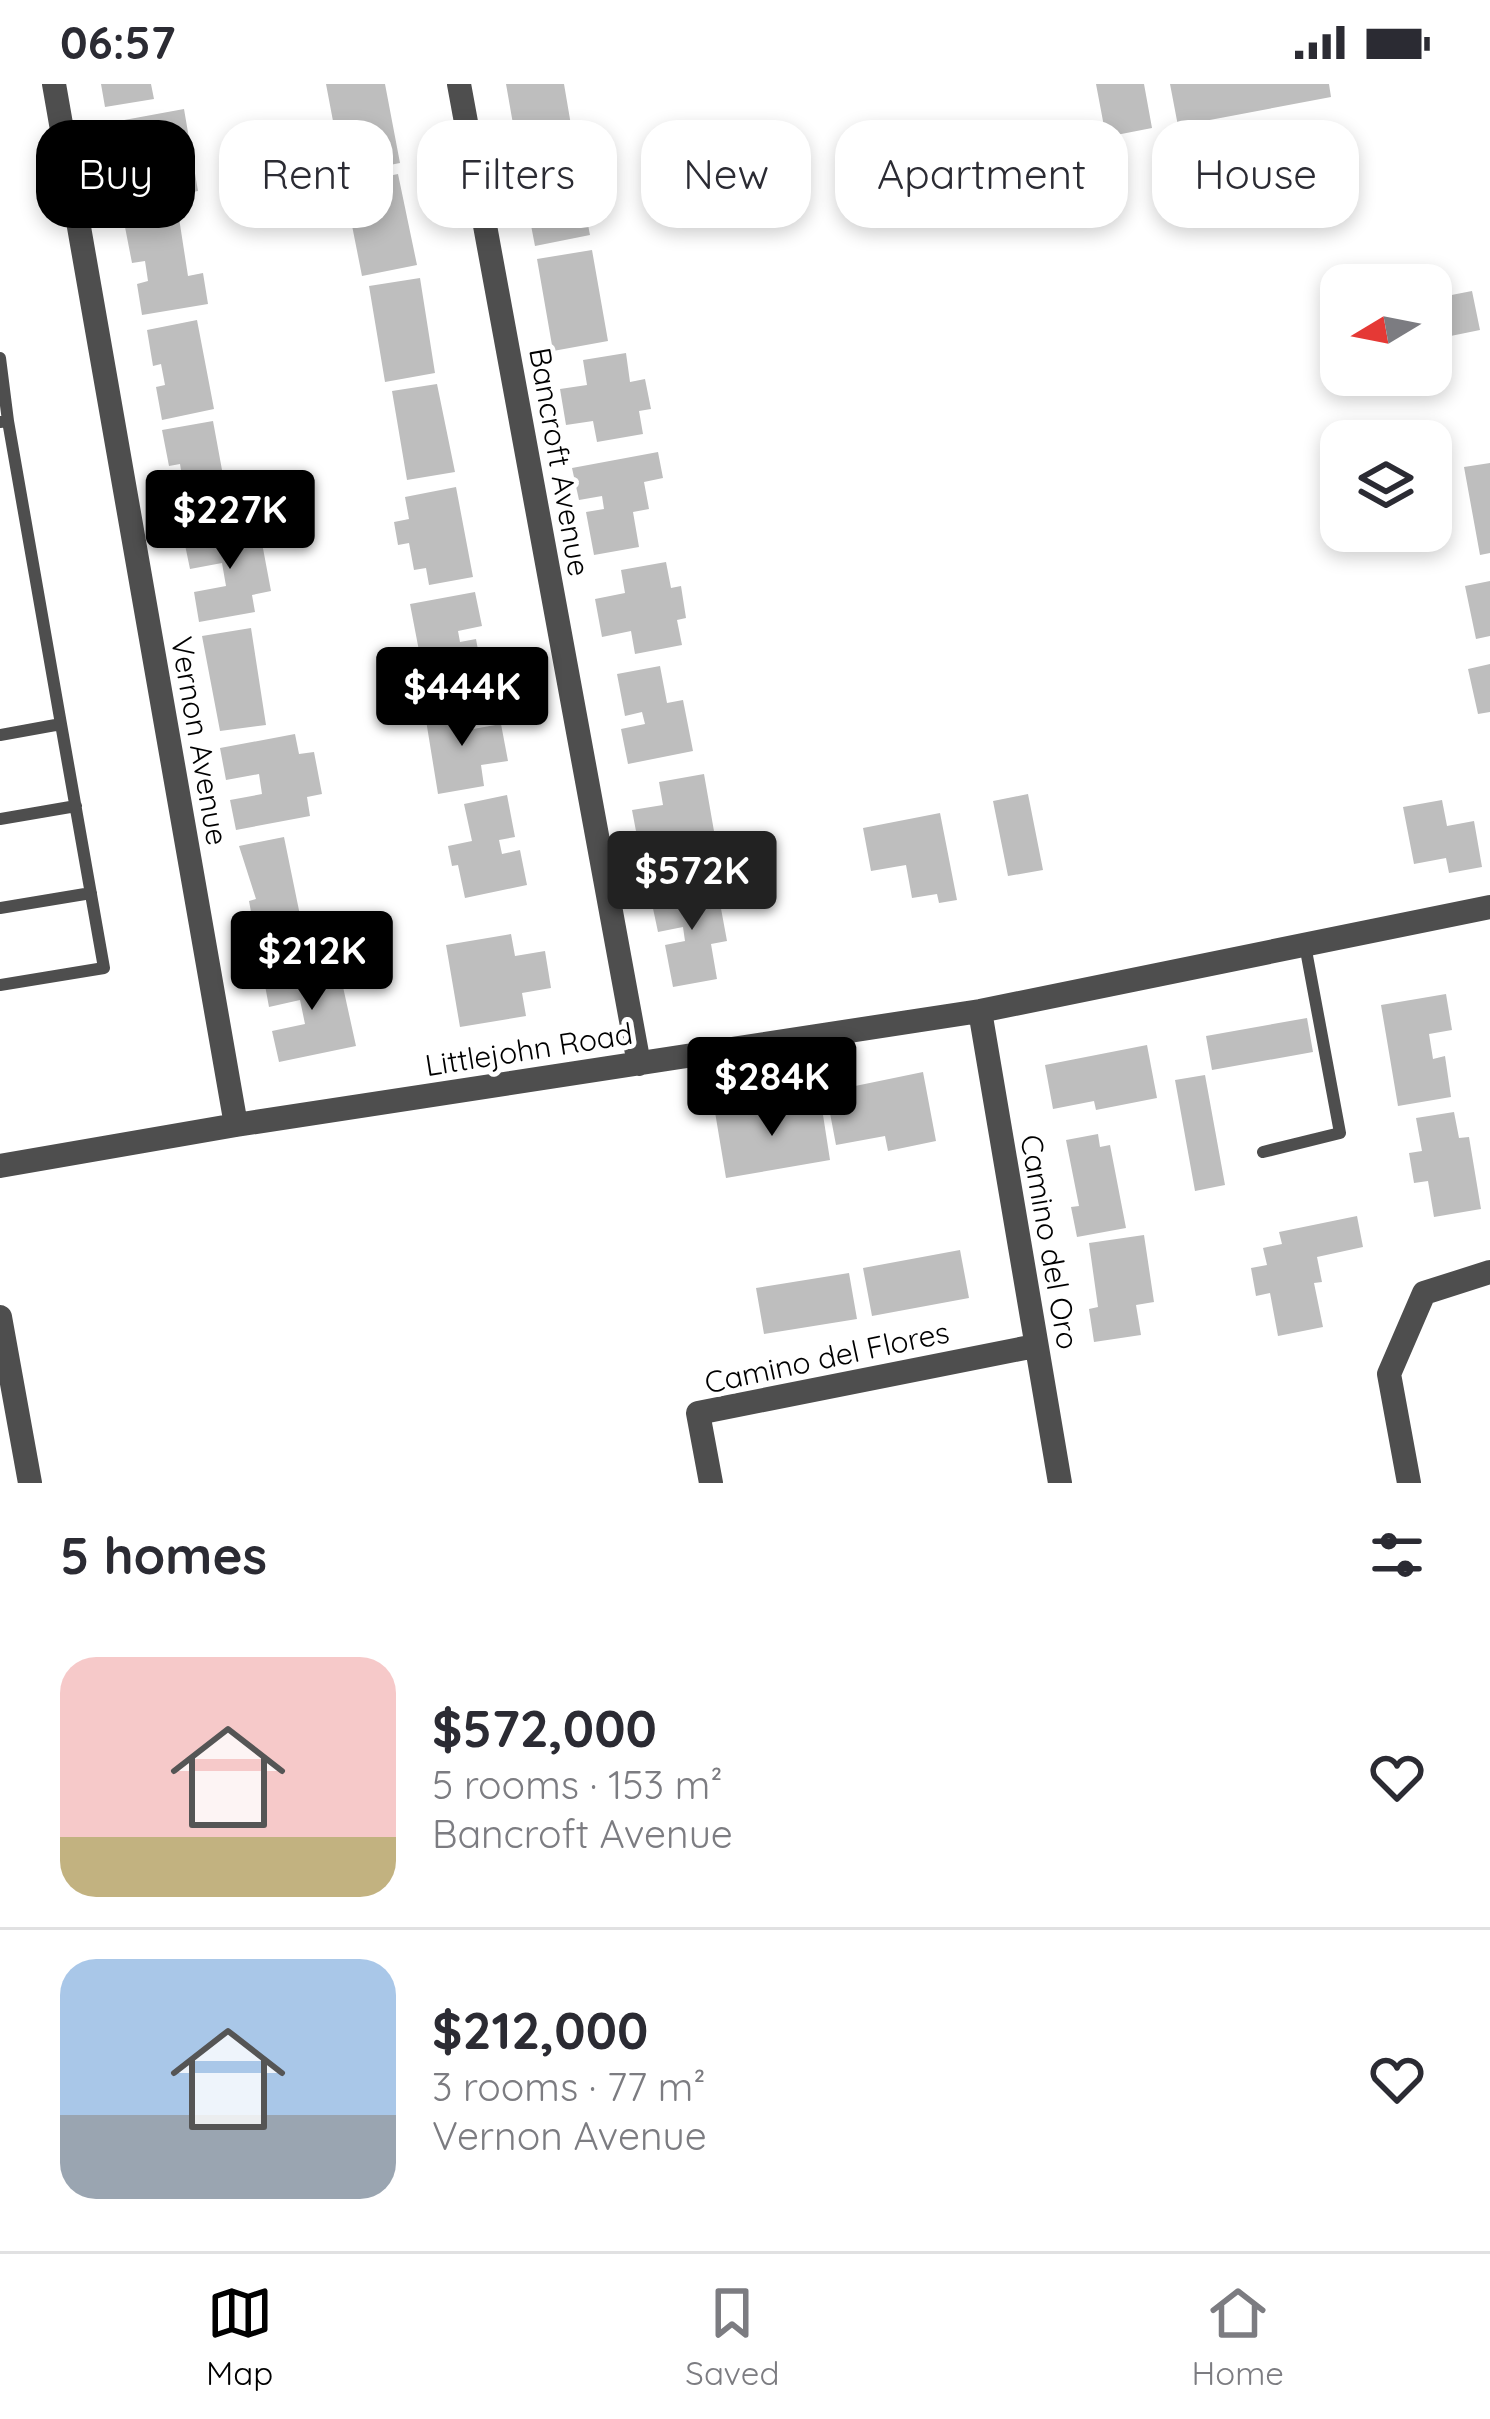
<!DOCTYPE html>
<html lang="en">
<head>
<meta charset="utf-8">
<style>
	:root { --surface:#fff; --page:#f2f2f3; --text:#2b2b33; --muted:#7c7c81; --line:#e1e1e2; --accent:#000 }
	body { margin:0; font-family:Quicksand,sans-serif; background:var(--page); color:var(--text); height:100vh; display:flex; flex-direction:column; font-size:45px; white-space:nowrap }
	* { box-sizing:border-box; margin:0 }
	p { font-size:39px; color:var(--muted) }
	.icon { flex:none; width:66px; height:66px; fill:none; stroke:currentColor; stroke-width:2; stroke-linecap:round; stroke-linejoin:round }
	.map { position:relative; height:1399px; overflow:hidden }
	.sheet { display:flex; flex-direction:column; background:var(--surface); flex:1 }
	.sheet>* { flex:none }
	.banner { position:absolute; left:36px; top:36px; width:1419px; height:108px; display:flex; gap:24px }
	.needle { width:78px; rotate:260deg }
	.buttons { position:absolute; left:1320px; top:180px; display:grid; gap:24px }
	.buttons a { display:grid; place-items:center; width:132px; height:132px; border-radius:24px; background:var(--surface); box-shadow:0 6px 18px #0003; font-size:60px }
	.price { position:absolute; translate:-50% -102px; padding:0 27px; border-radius:12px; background:var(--accent); color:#fff; font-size:39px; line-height:78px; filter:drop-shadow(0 3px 6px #0008) }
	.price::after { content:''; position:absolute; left:50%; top:72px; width:36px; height:27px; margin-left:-18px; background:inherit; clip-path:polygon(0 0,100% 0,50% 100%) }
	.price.current { background:#222; color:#fff }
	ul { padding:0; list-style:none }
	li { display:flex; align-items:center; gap:36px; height:300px; padding:0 60px }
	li+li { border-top:3px solid var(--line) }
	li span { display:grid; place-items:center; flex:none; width:336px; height:240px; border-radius:36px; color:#555 }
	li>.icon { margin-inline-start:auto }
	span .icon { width:144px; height:144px; fill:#fffc; stroke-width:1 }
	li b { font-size:51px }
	h2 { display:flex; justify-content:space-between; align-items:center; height:144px; padding:0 60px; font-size:51px }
	.chip { padding:0 42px; border-radius:36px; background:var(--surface); box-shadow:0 6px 18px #0003; font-size:42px; line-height:108px }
	.chip.current { background:var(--accent); color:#fff }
	.status { display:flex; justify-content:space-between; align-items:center; height:84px; padding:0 60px; background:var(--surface); direction:ltr }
	.status svg { height:33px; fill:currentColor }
	.dock { display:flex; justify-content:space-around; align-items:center; height:168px; border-top:3px solid var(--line); background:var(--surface); font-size:33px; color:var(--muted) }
	.dock a { display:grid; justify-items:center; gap:6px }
	.dock .current { color:var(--accent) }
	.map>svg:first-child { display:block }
	.building { fill:#bebebe }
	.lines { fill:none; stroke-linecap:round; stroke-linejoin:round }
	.service { stroke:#4e4e4e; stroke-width:12 }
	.minor { stroke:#4e4e4e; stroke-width:24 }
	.labels { text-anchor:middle; stroke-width:10; stroke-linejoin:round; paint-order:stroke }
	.street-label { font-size:30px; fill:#000; stroke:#fff }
</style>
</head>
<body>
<div class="status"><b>06:57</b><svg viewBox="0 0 49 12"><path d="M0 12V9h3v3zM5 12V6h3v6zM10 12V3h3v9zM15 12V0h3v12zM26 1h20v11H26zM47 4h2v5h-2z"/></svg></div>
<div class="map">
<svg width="1490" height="1399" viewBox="0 0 1490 1399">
	<rect width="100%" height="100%" fill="#fff"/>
	<path class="building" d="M101 0H151L154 15 105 23Z
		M326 0H385L400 79 343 90Z
		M506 0H564L572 47 516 57Z
		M1096 0H1144L1152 44 1106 53Z
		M1170 0H1329L1331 13 1178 42Z
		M184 25 198 107 123 121 118 92 150 87 145 64 114 69 108 39Z
		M572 59 590 151 535 162 517 69Z
		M398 90 417 181 362 192 344 101Z
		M179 134 188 192 203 189 208 220 142 231 137 200 148 197 145 177 132 179 125 143Z
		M592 166 608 257 553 267 537 175Z
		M420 194 435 289 385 298 369 202Z
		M1472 207 1480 246 1431 256V215Z
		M197 236 214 325 162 336 156 303 165 301 161 280 153 282 147 246Z
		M626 269 630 298 645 295 651 325 639 327 643 350 597 358 593 337 566 341 560 305 587 301 583 276Z
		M437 300 455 388 407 396 392 307Z
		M213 337 229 424 180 433 174 401 183 399 180 380 169 382 162 346Z
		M658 368 663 394 644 398 649 425 633 428 639 463 594 471 586 428 604 425 602 412 579 416 572 384Z
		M1490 379V469L1480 471 1464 383Z
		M456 403 473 493 429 501 426 484 414 486 409 459 398 461 394 438 409 435 405 413Z
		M259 443 271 507 252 511 255 528 199 538 194 508 226 502 222 479 190 485 184 456Z
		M666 478 671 504 681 502 686 534 677 536 682 561 635 570 631 547 602 553 595 515 625 509 621 486Z
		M1490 497V552L1476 555 1465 502Z
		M475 508 482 542 458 547 460 558 476 555 484 599 443 607 436 569 420 572 410 520Z
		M251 544 266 641 220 647 202 552Z
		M1490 580V628L1478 630 1468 585Z
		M660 582 667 619 683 616 693 667 628 680 621 645 645 640 642 628 625 632 617 590Z
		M470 623 473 645 501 640 508 677 481 681 484 702 438 710 425 630Z
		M295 650 299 670 314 668 322 710 307 713 310 732 236 746 230 716 262 710 259 690 226 696 220 664Z
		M704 690 718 770 673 778 669 757 639 763 632 726 663 721 659 698Z
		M1028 710 1043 786 1008 792 993 717Z
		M507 711 515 753 499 756 502 770 520 766 527 801 465 814 458 781 452 782 448 762 472 757 464 720Z
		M1442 716 1447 742 1474 737 1482 783 1449 789 1446 774 1414 780 1403 723Z
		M940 729 957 816 939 819 937 810 912 814 906 781 871 787 863 744Z
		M284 753 303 846 256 855 249 817 256 815 239 762Z
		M717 803 727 857 711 860 717 895 673 903 665 861 685 857 683 843 658 848 651 815Z
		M511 850 515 872 545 867 551 904 522 909 526 932 460 943 446 861Z
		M338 880 356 962 279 978 272 947 305 940 300 916 269 923 264 896Z
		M1446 910 1452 946 1429 950 1433 975 1445 972 1451 1013 1398 1022 1381 921Z
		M1307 934 1313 968 1212 986 1206 952Z
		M1147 961 1157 1014 1096 1026 1094 1017 1053 1025 1045 981Z
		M923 988 936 1057 888 1067 885 1052 836 1061 826 1008Z
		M1205 991 1225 1101 1195 1107 1175 996Z
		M821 1018 830 1076 726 1094 715 1028 745 1023 747 1030Z
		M1454 1028 1459 1054 1469 1053 1481 1125 1434 1133 1428 1097 1414 1099 1409 1069 1422 1067 1416 1034Z
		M1098 1050 1100 1063 1110 1061 1126 1144 1077 1153 1071 1123 1079 1122 1066 1056Z
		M1357 1132 1363 1163 1317 1173 1322 1198 1314 1199 1323 1243 1278 1252 1270 1209 1256 1212 1251 1184 1267 1181 1263 1164 1282 1160 1279 1148Z
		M1144 1151 1154 1218 1136 1221 1141 1251 1094 1258 1089 1225 1098 1223 1089 1159Z
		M960 1166 969 1214 872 1232 863 1184Z
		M849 1189 857 1235 764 1250 756 1204Z"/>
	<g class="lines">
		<path class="service" d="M0 274 8 337 0 338
			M0 651 61 640 8 337
			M0 735 76 722
			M0 824 91 809
			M0 901 104 884 61 640
			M1263 1068 1340 1049 1305 861"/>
		<path class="minor" d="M54 0 236 1041
			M459 0 639 980
			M980 927 1060 1399
			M0 1082 236 1041 980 927 1490 823
			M0 1233 30 1399
			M711 1399 698 1329 1035 1262
			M1409 1399 1389 1290 1424 1209 1490 1188"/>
	</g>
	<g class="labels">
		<g class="street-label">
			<text transform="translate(559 378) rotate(80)" y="10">Bancroft Avenue</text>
			<text transform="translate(199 657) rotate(80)" y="10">Vernon Avenue</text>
			<text transform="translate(529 966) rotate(-9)" y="10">Littlejohn Road</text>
			<text transform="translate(1049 1158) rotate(80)" y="10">Camino del Oro</text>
			<text transform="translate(827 1274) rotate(-12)" y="10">Camino del Flores</text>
		</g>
	</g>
</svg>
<div class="buttons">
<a><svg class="needle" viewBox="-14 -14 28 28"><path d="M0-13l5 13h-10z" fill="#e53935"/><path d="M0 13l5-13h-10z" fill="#7c7c81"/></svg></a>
<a><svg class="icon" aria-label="layers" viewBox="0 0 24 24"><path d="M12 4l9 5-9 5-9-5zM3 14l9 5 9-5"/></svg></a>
</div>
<b class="price" style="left:230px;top:488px">$227K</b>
<b class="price" style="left:462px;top:665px">$444K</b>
<b class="price current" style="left:692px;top:849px">$572K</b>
<b class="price" style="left:312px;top:929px">$212K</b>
<b class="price" style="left:772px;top:1055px">$284K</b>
<div class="banner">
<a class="chip current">Buy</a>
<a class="chip">Rent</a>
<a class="chip">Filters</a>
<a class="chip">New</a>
<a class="chip">Apartment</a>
<a class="chip">House</a>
</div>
</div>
<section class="sheet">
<h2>5 homes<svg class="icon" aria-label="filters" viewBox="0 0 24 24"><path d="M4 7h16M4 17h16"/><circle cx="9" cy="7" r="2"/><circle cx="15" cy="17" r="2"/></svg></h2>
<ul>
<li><span style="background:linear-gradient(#f6c9c9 75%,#c2b280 0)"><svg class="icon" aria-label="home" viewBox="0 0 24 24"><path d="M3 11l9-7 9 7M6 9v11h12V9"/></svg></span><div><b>$572,000</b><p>5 rooms · 153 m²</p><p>Bancroft Avenue</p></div><svg class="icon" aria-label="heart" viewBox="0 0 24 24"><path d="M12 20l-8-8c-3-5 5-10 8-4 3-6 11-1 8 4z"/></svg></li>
<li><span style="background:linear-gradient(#a9c7e8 65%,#9aa5b1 0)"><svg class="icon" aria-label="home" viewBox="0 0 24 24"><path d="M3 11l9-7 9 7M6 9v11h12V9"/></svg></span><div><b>$212,000</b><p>3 rooms · 77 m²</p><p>Vernon Avenue</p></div><svg class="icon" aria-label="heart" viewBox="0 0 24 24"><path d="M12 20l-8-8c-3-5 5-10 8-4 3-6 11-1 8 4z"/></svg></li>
</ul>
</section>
<nav class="dock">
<a class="current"><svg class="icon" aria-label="map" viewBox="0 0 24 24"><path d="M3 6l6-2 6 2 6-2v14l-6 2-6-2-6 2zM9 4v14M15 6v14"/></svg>Map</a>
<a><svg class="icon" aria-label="saved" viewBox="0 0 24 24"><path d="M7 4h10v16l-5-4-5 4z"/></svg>Saved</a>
<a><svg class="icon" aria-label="home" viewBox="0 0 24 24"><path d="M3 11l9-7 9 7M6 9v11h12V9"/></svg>Home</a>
</nav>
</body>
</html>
